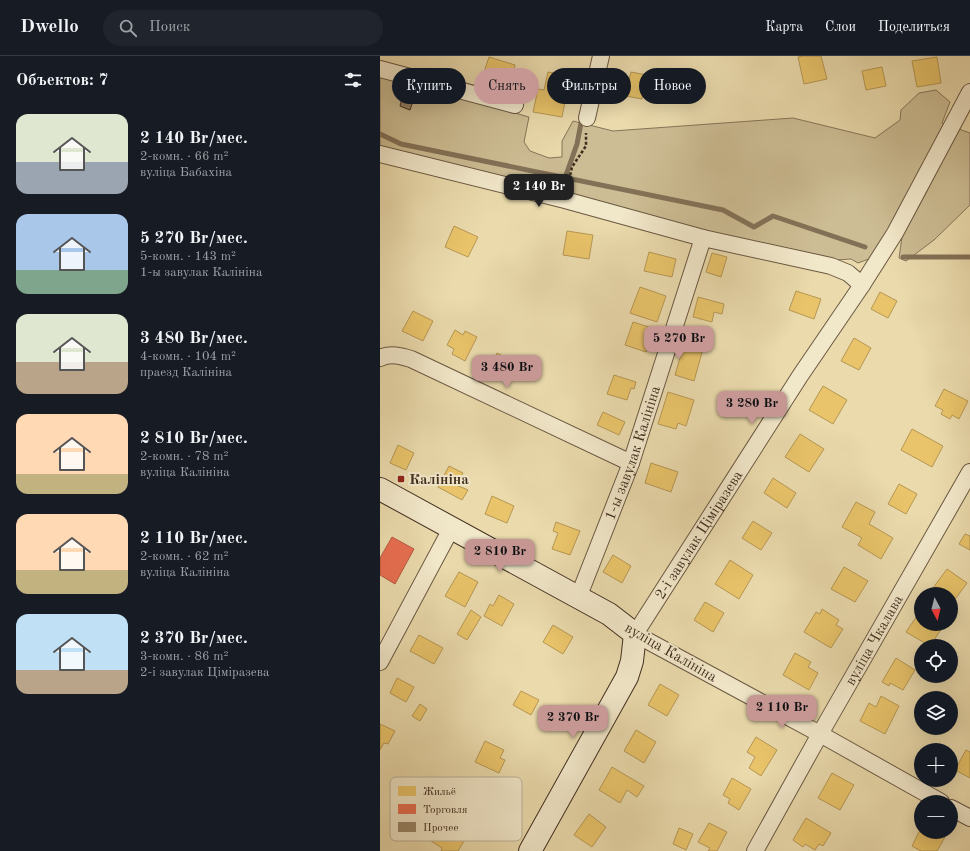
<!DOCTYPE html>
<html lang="ru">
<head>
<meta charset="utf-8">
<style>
	:root { --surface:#171b24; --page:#20242c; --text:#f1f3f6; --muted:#9ea1a6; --line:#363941; --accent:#c59692 }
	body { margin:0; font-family:"Old Standard TT",serif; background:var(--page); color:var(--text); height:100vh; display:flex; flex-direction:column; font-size:15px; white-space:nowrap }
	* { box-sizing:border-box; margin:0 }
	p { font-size:13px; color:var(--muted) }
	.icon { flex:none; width:22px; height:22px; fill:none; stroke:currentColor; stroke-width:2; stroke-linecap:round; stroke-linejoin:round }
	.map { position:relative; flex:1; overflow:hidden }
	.side { display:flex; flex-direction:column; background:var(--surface); width:380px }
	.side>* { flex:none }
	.banner { position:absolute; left:12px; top:12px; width:380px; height:36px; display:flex; gap:8px }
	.needle { width:26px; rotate:173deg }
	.controls { position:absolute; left:534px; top:531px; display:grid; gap:8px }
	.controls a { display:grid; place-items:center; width:44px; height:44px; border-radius:50%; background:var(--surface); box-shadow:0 4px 16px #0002; font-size:20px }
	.price { position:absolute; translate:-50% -34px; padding:0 9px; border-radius:8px; background:var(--accent); color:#111; font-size:13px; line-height:26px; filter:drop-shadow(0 1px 2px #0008) }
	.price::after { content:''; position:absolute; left:50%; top:24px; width:12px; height:9px; margin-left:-6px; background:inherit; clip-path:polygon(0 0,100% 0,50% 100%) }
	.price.current { background:#222; color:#fff }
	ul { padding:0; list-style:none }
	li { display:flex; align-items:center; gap:12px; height:100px; padding:0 16px }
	li span { display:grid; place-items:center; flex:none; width:112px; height:80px; border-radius:12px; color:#555 }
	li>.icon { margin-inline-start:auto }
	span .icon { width:48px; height:48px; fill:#fffc; stroke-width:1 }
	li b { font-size:17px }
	h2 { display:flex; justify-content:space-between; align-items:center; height:48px; padding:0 16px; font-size:17px }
	.tag { padding:0 14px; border-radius:18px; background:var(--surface); box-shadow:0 4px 16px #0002; font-size:14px; line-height:36px }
	.tag.current { background:var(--accent); color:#111 }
	header { display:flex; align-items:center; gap:24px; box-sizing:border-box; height:56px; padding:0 20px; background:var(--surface); border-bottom:1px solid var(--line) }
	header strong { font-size:19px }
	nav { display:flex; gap:22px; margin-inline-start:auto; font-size:14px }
	.search { width:280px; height:36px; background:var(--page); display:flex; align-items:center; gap:10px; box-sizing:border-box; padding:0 14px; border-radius:22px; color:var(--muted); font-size:15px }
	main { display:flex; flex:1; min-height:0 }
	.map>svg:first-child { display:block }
	.green { fill:#cdbd94; stroke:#86755a }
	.homes { fill:#e9c46a; stroke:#b69754 }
	.shops { fill:#e76f51; stroke:#b55b42 }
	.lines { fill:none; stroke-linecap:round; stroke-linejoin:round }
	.stream { stroke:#837157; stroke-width:5 }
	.building { fill:#988768; stroke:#402d1f }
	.street-casing { stroke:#6a5842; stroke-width:18 }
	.secondary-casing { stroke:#402d1f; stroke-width:24 }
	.path { stroke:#402d1f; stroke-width:2.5; stroke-dasharray:3 2; stroke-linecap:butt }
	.street { stroke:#f1e7c9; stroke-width:16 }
	.secondary { stroke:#f1e7c9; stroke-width:22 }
	.poi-dot { fill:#8f2418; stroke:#f1e7c9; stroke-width:1.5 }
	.labels { text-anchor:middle; stroke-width:4; stroke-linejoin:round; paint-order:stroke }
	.street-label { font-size:15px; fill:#402d1f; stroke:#f1e7c9 }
	.poi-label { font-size:15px; font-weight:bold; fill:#402d1f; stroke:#f1e7c9; text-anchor:start }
	.key { fill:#f1e7c9; stroke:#bcaf96; stroke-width:1 }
	.key-label { font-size:11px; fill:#402d1f }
</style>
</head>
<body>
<header>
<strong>Dwello</strong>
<div class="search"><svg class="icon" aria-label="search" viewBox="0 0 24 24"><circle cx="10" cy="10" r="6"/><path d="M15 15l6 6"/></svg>Поиск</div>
<nav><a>Карта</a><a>Слои</a><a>Поделиться</a></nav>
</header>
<main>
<section class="side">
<h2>Объектов: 7<svg class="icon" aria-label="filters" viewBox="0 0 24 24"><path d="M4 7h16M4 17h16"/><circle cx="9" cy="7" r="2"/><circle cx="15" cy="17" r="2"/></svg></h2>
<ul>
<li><span style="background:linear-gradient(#dfe7d0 60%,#9aa5b1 0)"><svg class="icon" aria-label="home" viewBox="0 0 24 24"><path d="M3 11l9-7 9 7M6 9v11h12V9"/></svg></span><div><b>2 140 Br/мес.</b><p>2-комн. · 66 m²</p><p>вуліца Бабахіна</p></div></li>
<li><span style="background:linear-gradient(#a9c7e8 70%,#7fa58c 0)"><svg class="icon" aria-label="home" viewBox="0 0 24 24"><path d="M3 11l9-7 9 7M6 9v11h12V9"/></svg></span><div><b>5 270 Br/мес.</b><p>5-комн. · 143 m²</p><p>1-ы завулак Калініна</p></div></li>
<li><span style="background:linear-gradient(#dfe7d0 60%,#b9a48a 0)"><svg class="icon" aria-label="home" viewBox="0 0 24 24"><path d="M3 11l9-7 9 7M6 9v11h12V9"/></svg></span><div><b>3 480 Br/мес.</b><p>4-комн. · 104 m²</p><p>праезд Калініна</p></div></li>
<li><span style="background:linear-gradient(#ffd9b3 75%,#c2b280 0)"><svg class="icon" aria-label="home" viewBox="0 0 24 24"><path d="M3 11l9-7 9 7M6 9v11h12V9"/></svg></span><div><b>2 810 Br/мес.</b><p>2-комн. · 78 m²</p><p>вуліца Калініна</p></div></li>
<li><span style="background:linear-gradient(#ffd9b3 70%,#c2b280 0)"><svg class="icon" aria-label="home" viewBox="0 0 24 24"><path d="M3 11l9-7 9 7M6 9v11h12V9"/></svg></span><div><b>2 110 Br/мес.</b><p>2-комн. · 62 m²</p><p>вуліца Калініна</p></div></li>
<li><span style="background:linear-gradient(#bfe0f5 70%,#b9a48a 0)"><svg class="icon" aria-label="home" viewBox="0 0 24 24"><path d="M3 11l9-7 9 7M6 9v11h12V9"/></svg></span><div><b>2 370 Br/мес.</b><p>3-комн. · 86 m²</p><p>2-і завулак Ціміразева</p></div></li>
</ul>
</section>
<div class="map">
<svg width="590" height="795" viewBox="0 0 590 795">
	<rect width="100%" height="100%" fill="#eadaac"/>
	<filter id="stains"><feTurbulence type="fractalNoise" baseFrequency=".005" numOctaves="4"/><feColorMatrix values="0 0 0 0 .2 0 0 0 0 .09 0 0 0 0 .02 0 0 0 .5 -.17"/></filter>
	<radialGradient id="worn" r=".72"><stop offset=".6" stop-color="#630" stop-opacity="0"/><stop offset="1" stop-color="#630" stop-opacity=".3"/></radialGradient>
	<path class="green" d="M0 19 149 61 144 86 150 95 169 102 182 101V85L193 65 233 75 413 62 495 82 520 64 521 54 539 37 556 34 570 46 562 67 590 77V149L554 184 526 205 519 202 522 181 547 135 533 128 511 169 489 203 478 207 471 203 456 204 325 175 0 94Z"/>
	<path class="homes" d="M423 0H441L447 23 424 28 418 1Z
		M109 1 135 9 127 36 114 32 115 27 102 22Z
		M557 1 561 27 537 31 532 5Z
		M502 11 506 30 486 34 482 15Z
		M168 16 190 20 182 61 153 56 158 33 164 34Z
		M251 16 272 20 269 32 264 31 262 43 235 38 239 21 249 24Z
		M74 170 98 181 88 201 65 191Z
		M187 175 213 179 209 203 183 199Z
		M269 196 296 203 292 221 264 215Z
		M332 197 347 201 341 221 326 216Z
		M260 231 286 240 277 266 250 257Z
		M416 235 441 243 434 263 409 254Z
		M500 236 517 245 508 262 491 253Z
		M318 241 344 248 342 258 334 256 332 266 313 261Z
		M33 255 53 265 43 285 22 275Z
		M253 266 269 271 266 277 272 279 266 296 245 289Z
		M75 274 83 279 85 275 97 281 85 305 72 298 74 293 67 289Z
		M474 282 491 292 479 314 461 305Z
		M304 288 323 293 314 325 295 319Z
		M117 297 132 305 123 324 107 316Z
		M234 319 256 326 254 333 251 332 247 344 227 338Z
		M443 330 467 344 453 368 429 354Z
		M564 333 588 345 579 363 572 359 570 363 561 358 563 354 555 350Z
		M288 336 314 344 306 370 298 367 296 373 278 368Z
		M223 356 245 366 239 379 217 369Z
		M532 373 563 390 552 411 521 394Z
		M420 378 444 393 429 416 405 401Z
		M18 389 34 397 26 414 10 407Z
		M271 407 298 416 291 436 265 427Z
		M69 410 83 417 76 429 88 434 82 444 58 431Z
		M393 422 416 437 407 452 384 437Z
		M519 428 537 438 526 458 508 448Z
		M112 440 134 450 127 467 105 458Z
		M476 446 495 456 489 468 513 482 501 503 478 489 482 482 462 471Z
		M373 465 392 477 381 494 362 482Z
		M176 466 200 475 190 499 172 493 178 477 173 475Z
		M585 478 590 480V494L579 488Z
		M233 499 251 510 242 527 223 516Z
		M350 504 373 519 359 543 335 528Z
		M464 511 488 525 475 546 451 533Z
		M567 513 587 527 573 546 571 545V538H562L553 532Z
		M79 516 98 526 85 551 65 540Z
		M119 539 134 548 122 570 104 560 110 548 113 550Z
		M325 546 344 557 333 576 314 564Z
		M442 553 459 564 456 569 463 573 451 592 424 576 436 556 440 558Z
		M91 554 101 561 87 584 77 578Z
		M539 557 541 558V568H556L562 572 550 590 526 576Z
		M173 569 193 581 183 598 163 586Z
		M39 579 63 592 54 608 30 595Z
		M415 597 431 606 428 611 438 617 429 634 403 619Z
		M516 602 535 614 523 634 510 627 509 630 502 626Z
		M17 622 34 631 26 646 10 637Z
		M280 628 299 639 287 660 268 649Z
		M141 635 159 644 151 659 133 649Z
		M501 640 519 650 505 678 480 665 489 647 496 651Z
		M40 648 47 653 40 665 32 660Z
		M0 668 15 675 8 688 4 687 0 694Z
		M256 674 276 686 264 707 244 695Z
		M376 681 397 694 381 720 369 712 375 701 367 696Z
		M105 685 124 694 120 702 125 704 119 717 95 706Z
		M586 694 590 696V722L575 714Z
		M232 711 264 730 257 741 247 734 240 747 219 734Z
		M452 717 474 729 460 754 438 742Z
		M352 722 371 733 359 754 348 747 350 743 343 739Z
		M209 758 226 771 212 791 194 779Z
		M426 762 451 777 443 790 439 788 435 794 425 788 423 791 413 784Z
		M329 767 347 776 337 795H328L330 792 318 786Z
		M59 770 84 785 78 795H61L62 792 51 785Z
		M299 772 313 778 306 794 293 788Z
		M541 772V776H556L565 781 557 795H541L532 790Z"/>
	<path class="shops" d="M12 481 34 493 15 528 0 519V502Z"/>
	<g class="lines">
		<path class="stream" d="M0 78 21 88 343 154 374 171 393 160 485 191
			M185 122 197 88 202 62
			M523 201H590"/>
	</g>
	<path class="building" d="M22 42 33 45 30 54 20 50Z"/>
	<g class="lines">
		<defs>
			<g id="street">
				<path d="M0 13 135 49"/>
				<path d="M207 62 221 0"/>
				<path d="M0 98 185 144 323 182"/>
				<path d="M0 302C10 297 21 300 31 303L251 407"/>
				<path id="s1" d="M198 542 251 407 323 182 451 210 468 217 482 229"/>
				<path d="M0 606 72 471"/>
				<path id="s2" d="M561 746 440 678 255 578 420 320 482 229 515 177 590 36"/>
				<path d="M571 752 590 762"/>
				<path id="s3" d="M375 795 440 678 590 416"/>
			</g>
			<path id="secondary" d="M0 433 229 558 255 578 252 605 247 621 150 795"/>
		</defs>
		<use href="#street" class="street-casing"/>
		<use href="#secondary" class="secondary-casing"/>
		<path class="path" d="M188 129 192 111 206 90V77"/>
		<use href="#street" class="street"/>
		<use href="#secondary" class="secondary"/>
	</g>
	<rect class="poi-dot" x="17" y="419" width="8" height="8" rx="2"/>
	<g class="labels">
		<g class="street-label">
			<text dy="5" stroke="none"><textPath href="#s1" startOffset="155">1-ы завулак Калініна</textPath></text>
			<text dy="5" stroke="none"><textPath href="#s2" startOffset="467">2-і завулак Ціміразева</textPath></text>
			<text dy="5" stroke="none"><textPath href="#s3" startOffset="242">вуліца Чкалава</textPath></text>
			<text transform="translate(291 596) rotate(30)" y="5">вуліца Калініна</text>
		</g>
		<g class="poi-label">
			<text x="29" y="428">Калініна</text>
		</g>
	</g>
	<rect x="10" y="721" width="132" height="64" rx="6" class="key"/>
	<rect x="18" y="730" width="18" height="10" fill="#e9c46a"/>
	<rect x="18" y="748" width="18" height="10" fill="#e76f51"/>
	<rect x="18" y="766" width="18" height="10" fill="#988768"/>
	<g class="key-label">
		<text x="43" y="739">Жильё</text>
		<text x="43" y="757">Торговля</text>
		<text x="43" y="775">Прочее</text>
	</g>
	<rect width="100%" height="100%" filter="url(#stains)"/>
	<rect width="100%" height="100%" fill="url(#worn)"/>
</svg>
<div class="controls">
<a><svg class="needle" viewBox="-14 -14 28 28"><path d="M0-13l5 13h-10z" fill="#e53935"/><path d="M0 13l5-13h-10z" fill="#9ea1a6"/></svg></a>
<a><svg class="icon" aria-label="locate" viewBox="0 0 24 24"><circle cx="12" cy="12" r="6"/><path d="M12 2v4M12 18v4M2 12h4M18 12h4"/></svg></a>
<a><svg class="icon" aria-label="layers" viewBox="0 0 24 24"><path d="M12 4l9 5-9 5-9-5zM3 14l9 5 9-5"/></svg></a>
<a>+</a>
<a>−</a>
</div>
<b class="price current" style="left:159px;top:152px">2 140 Br</b>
<b class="price" style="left:299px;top:304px">5 270 Br</b>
<b class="price" style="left:127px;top:333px">3 480 Br</b>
<b class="price" style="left:372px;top:369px">3 280 Br</b>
<b class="price" style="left:120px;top:517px">2 810 Br</b>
<b class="price" style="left:402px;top:673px">2 110 Br</b>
<b class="price" style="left:193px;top:683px">2 370 Br</b>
<div class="banner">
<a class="tag">Купить</a>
<a class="tag current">Снять</a>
<a class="tag">Фильтры</a>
<a class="tag">Новое</a>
</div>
</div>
</main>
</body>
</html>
